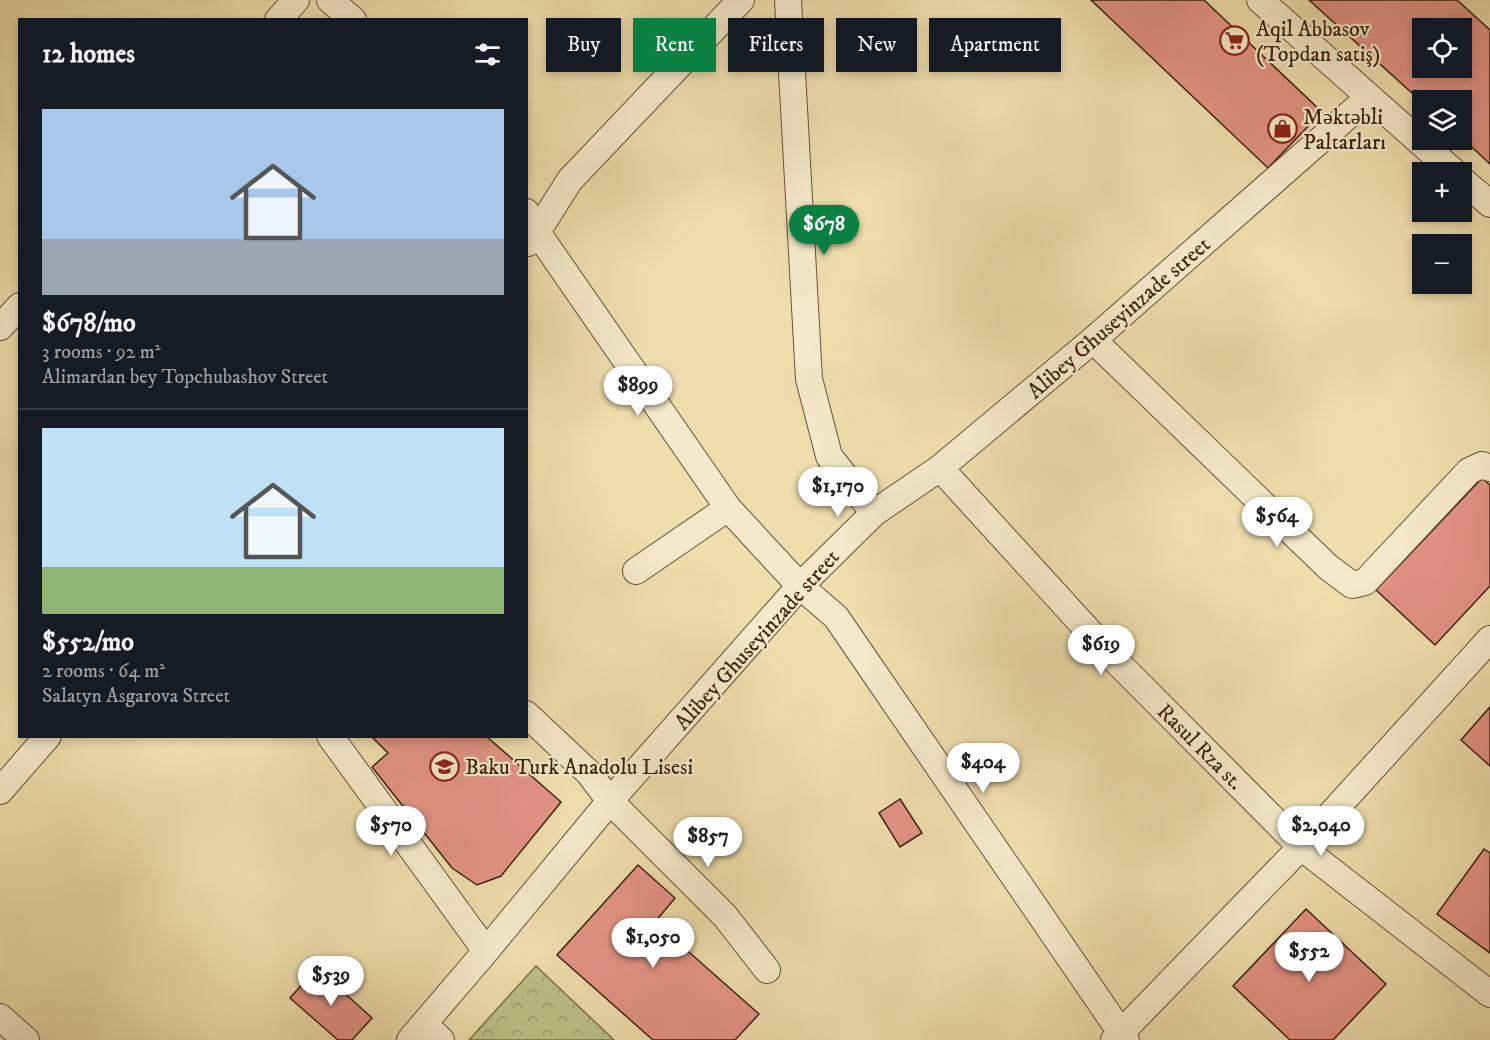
<!DOCTYPE html>
<html lang="en">
<head>
<meta charset="utf-8">
<style>
	:root { --surface:#171b24; --page:#20242c; --text:#f1f3f6; --muted:#9ea1a6; --line:#363941; --accent:#0b8043 }
	body { margin:0; font-family:"IM FELL DW Pica",serif; background:var(--page); color:var(--text); height:100vh; display:flex; flex-direction:column; font-size:22px; white-space:nowrap }
	* { box-sizing:border-box; margin:0 }
	p { font-size:20px; color:var(--muted) }
	.icon { flex:none; width:33px; height:33px; fill:none; stroke:currentColor; stroke-width:2; stroke-linecap:round; stroke-linejoin:round }
	.map { position:relative; flex:1; overflow:hidden }
	.drawer { position:absolute; left:18px; top:18px; width:510px; height:720px; display:flex; flex-direction:column; background:var(--surface); border-radius:0px; box-shadow:0 3px 9px #0003 }
	.drawer>* { flex:none }
	.banner { position:absolute; left:546px; top:18px; width:570px; height:54px; display:flex; gap:12px }
	.controls { position:absolute; left:1412px; top:18px; display:grid; gap:12px }
	.controls a { display:grid; place-items:center; width:60px; height:60px; border-radius:0px; background:var(--surface); box-shadow:0 3px 9px #0003; font-size:30px }
	.price { position:absolute; translate:-50% -51px; padding:0 14px; border-radius:21px; background:#fff; color:#222; font-size:20px; line-height:39px; filter:drop-shadow(0 2px 3px #0008) }
	.price::after { content:''; position:absolute; left:50%; top:36px; width:18px; height:14px; margin-left:-9px; background:inherit; clip-path:polygon(0 0,100% 0,50% 100%) }
	.price.on { background:var(--accent); color:#fff }
	ul { padding:0; list-style:none }
	li { display:grid; align-content:center; gap:12px; height:318px; padding:0 24px }
	li+li { border-top:2px solid var(--line) }
	li span { display:grid; place-items:center; height:186px; border-radius:0px; color:#555 }
	li>.icon { margin-inline-start:auto }
	span .icon { width:108px; height:108px; fill:#fffc; stroke-width:1 }
	li b { font-size:26px }
	h2 { display:flex; justify-content:space-between; align-items:center; height:72px; padding:0 24px; font-size:26px }
	.chip { padding:0 21px; border-radius:0px; background:var(--surface); box-shadow:0 3px 9px #0003; font-size:21px; line-height:54px }
	.chip.on { background:var(--accent); color:#fff }
	.map>svg:first-child { display:block }
	.forest { fill:url(#forest-crowns); stroke:#7c7049; stroke-width:1.5 }
	.building { fill:#e29386; stroke:#3d210a; stroke-width:1.5; fill-rule:evenodd }
	.lines { fill:none; stroke-linecap:round; stroke-linejoin:round }
	.minor-casing { stroke:#695033; stroke-width:28 }
	.minor { stroke:#f4e9ca; stroke-width:26 }
	.labels { text-anchor:middle; stroke-width:4.5; stroke-linejoin:round; paint-order:stroke }
	.poi-label { font-size:22px; fill:#3d210a; stroke:#f4e9ca; text-anchor:start }
	.street-label { font-size:22px; fill:#3d210a; stroke:#f4e9ca }
</style>
</head>
<body>
<div class="map">
<svg width="1490" height="1040" viewBox="0 0 1490 1040">
	<defs>
		<pattern id="forest-crowns" width="20" height="18" patternUnits="userSpaceOnUse" patternTransform="scale(1.5)"><rect width="20" height="18" fill="#bbc088"/><path d="M2 6a3 3 0 1 1 6 0M12 15a3 3 0 1 1 6 0" fill="none" stroke="#999c6d"/></pattern>
	</defs>
	<rect width="100%" height="100%" fill="#eeddad"/>
	<filter id="stains"><feTurbulence type="fractalNoise" baseFrequency=".00333" numOctaves="4"/><feColorMatrix values="0 0 0 0 .2 0 0 0 0 .09 0 0 0 0 .02 0 0 0 .5 -.17"/></filter>
	<radialGradient id="worn" r=".72"><stop offset=".6" stop-color="#630" stop-opacity="0"/><stop offset="1" stop-color="#630" stop-opacity=".3"/></radialGradient>
	<path class="forest" d="M536 966 614 1040H469Z"/>
	<path class="building" d="M1091 0H1204L1322 112 1268 168Z
		M1309 0H1457L1490 30V164L1461 137V100H1422V102ZM1422 28H1461V68H1422Z
		M1482 478 1490 485V586L1435 645 1376 590Z
		M1490 707V766L1461 740Z
		M371 736H486L561 802 501 876 477 885 452 868 372 767 388 753Z
		M900 799 922 833 900 847 879 813Z
		M1484 849 1490 853V953L1437 914Z
		M638 865 675 898 655 922 759 1014 735 1040H653L557 955Z
		M1306 909 1386 984 1333 1040H1290L1233 986Z
		M317 968 372 1018 352 1040H338L290 998Z"/>
	<g class="lines">
		<defs>
			<path id="minor" d="M330 0 353 20
				M788 0 809 379 829 456 874 513
				M1260 0 1454 172
				M278 20 296 0
				M1461 179 1490 204
				M526 212 537 232 728 508 800 586 836 617 1126 1040
				M528 243 537 232 570 180 741 0
				M0 327 20 306
				M1093 340 1328 567 1352 585 1365 582 1469 471 1482 465 1490 468
				M940 468 1116 661 1301 847 1490 994
				M636 571 728 508
				M526 714 589 773 610 801 725 916 767 970
				M330 736 486 951
				M0 791 48 736
				M0 1017 26 1040
				M424 1024 441 1040
				M410 1040 486 951 610 801 800 586 874 513 940 468 1093 340 1368 98
				M1114 1040 1301 847 1490 639"/>
		</defs>
		<use href="#minor" class="minor-casing"/>
		<use href="#minor" class="minor"/>
	</g>
	<defs>
		<symbol id="supermarket-ring" viewBox="-11 -11 22 22"><circle r="9.5" fill="#f4e9ca" stroke="#8f2418" stroke-width="1.5"/><path d="M-6-5.5h2.5l.6 2H6L4.5 2H-2.5L-4.4-4H-6ZM-1.5 3.2a1.3 1.3 0 1 0 .1 0ZM3 3.2a1.3 1.3 0 1 0 .1 0Z" fill="#8f2418"/></symbol>
		<symbol id="shop-ring" viewBox="-11 -11 22 22"><circle r="9.5" fill="#f4e9ca" stroke="#8f2418" stroke-width="1.5"/><path d="M-5-2.5h2.3a2.7 3.5 0 0 1 5.4 0H5L5.5 6h-11ZM-1.5-2.5h3a1.5 2.3 0 0 0-3 0Z" fill="#8f2418"/></symbol>
		<symbol id="school-ring" viewBox="-11 -11 22 22"><circle r="9.5" fill="#f4e9ca" stroke="#8f2418" stroke-width="1.5"/><path d="M0-5L7-2L0 1L-7-2ZM-4 1L0 2.5L4 1V4Q0 6-4 4Z" fill="#8f2418"/></symbol>
	</defs>
	<g fill-rule="evenodd">
		<use href="#supermarket-ring" x="1218" y="24" width="33" height="33"/>
		<use href="#shop-ring" x="1266" y="112" width="33" height="33"/>
		<use href="#school-ring" x="428" y="750" width="33" height="33"/>
	</g>
	<g class="labels">
		<g class="poi-label">
			<text x="1256" y="36">Aqil Abbasov<tspan x="1256" dy="25">(Topdan satiş)</tspan></text>
			<text x="1303" y="124">Mәktәbli<tspan x="1303" dy="25">Paltarları</tspan></text>
			<text x="465" y="774">Baku Turk Anadolu Lisesi</text>
		</g>
		<g class="street-label">
			<text transform="translate(1118 317) rotate(-41)" y="8">Alibey Ghuseyinzade street</text>
			<text transform="translate(756 639) rotate(-48)" y="8">Alibey Ghuseyinzade street</text>
			<text transform="translate(1201 746) rotate(45)" y="8">Rasul Rza st.</text>
		</g>
	</g>
	<rect width="100%" height="100%" filter="url(#stains)"/>
	<rect width="100%" height="100%" fill="url(#worn)"/>
</svg>
<div class="controls">
<a><svg class="icon" aria-label="locate" viewBox="0 0 24 24"><circle cx="12" cy="12" r="6"/><path d="M12 2v4M12 18v4M2 12h4M18 12h4"/></svg></a>
<a><svg class="icon" aria-label="layers" viewBox="0 0 24 24"><path d="M12 4l9 5-9 5-9-5zM3 14l9 5 9-5"/></svg></a>
<a>+</a>
<a>−</a>
</div>
<b class="price on" style="left:824px;top:256px">$678</b>
<b class="price" style="left:638px;top:417px">$899</b>
<b class="price" style="left:838px;top:518px">$1,170</b>
<b class="price" style="left:1277px;top:548px">$564</b>
<b class="price" style="left:1101px;top:676px">$619</b>
<b class="price" style="left:983px;top:794px">$404</b>
<b class="price" style="left:391px;top:857px">$570</b>
<b class="price" style="left:1321px;top:857px">$2,040</b>
<b class="price" style="left:708px;top:868px">$857</b>
<b class="price" style="left:653px;top:969px">$1,050</b>
<b class="price" style="left:1309px;top:983px">$552</b>
<b class="price" style="left:331px;top:1007px">$539</b>
<div class="banner">
<a class="chip">Buy</a>
<a class="chip on">Rent</a>
<a class="chip">Filters</a>
<a class="chip">New</a>
<a class="chip">Apartment</a>
</div>
<section class="drawer">
<h2>12 homes<svg class="icon" aria-label="filters" viewBox="0 0 24 24"><path d="M4 7h16M4 17h16"/><circle cx="9" cy="7" r="2"/><circle cx="15" cy="17" r="2"/></svg></h2>
<ul>
<li><span style="background:linear-gradient(#a9c7e8 70%,#9aa5b1 0)"><svg class="icon" aria-label="home" viewBox="0 0 24 24"><path d="M3 11l9-7 9 7M6 9v11h12V9"/></svg></span><div><b>$678/mo</b><p>3 rooms · 92 m²</p><p>Alimardan bey Topchubashov Street</p></div></li>
<li><span style="background:linear-gradient(#bfe0f5 75%,#8fb573 0)"><svg class="icon" aria-label="home" viewBox="0 0 24 24"><path d="M3 11l9-7 9 7M6 9v11h12V9"/></svg></span><div><b>$552/mo</b><p>2 rooms · 64 m²</p><p>Salatyn Asgarova Street</p></div></li>
</ul>
</section>
</div>
</body>
</html>
